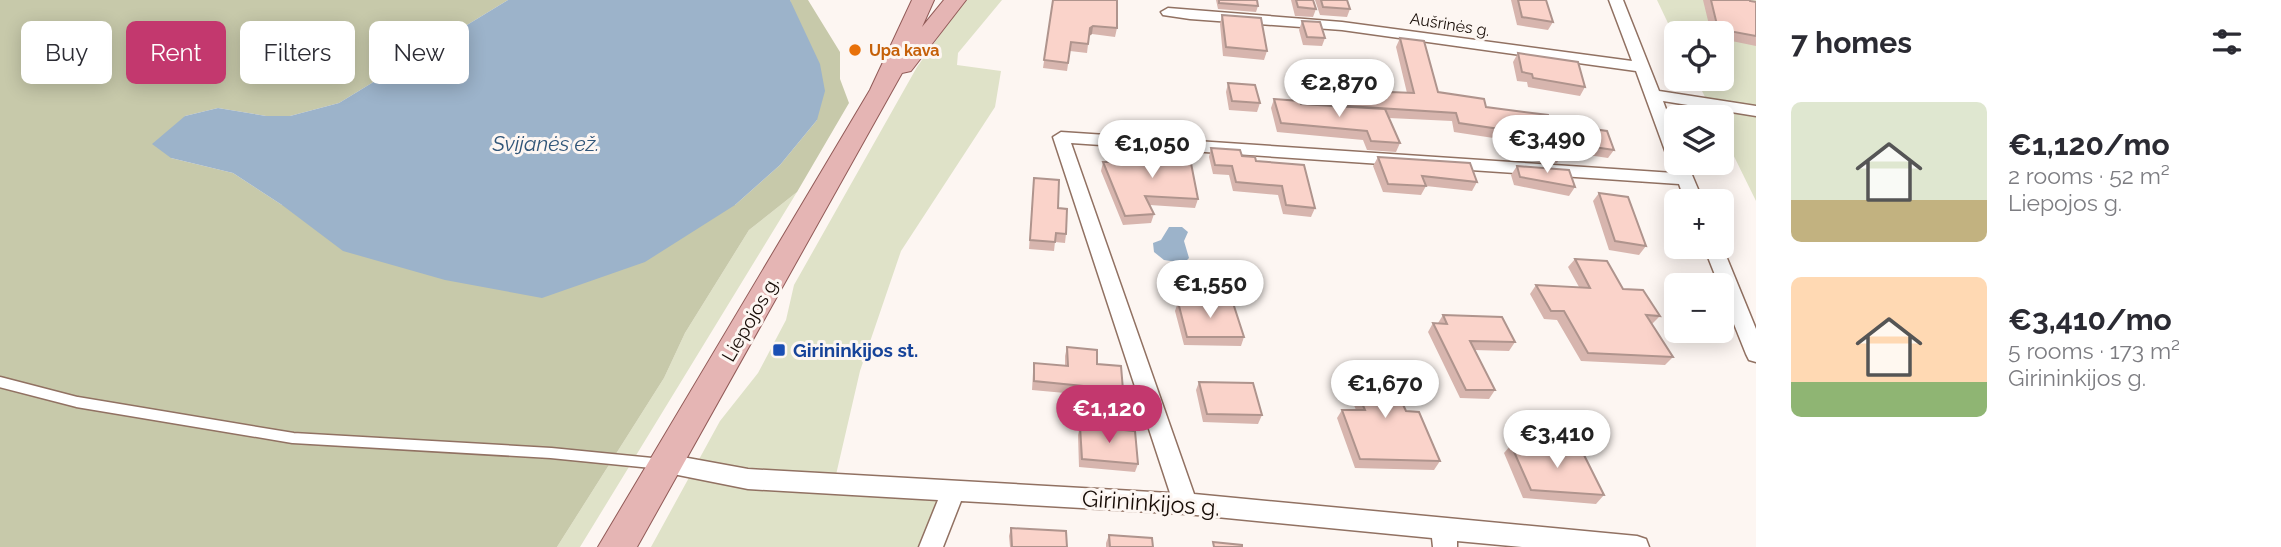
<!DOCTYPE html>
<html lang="en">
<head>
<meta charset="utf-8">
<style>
	:root { --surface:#fff; --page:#f2f2f3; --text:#2b2b33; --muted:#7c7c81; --accent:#c3386e }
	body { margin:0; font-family:Raleway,sans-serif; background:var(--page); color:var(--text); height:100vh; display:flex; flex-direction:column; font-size:26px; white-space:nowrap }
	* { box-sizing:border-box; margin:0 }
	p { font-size:23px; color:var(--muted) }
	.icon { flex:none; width:38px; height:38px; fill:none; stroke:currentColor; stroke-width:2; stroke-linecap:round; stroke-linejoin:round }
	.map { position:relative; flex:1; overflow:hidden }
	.details { display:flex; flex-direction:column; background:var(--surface); width:525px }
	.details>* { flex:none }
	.guide { position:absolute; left:21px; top:21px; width:665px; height:63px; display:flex; gap:14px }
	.buttons { position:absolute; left:1664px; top:21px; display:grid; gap:14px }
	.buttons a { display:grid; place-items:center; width:70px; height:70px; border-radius:10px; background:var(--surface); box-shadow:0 4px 18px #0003; font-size:35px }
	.price { position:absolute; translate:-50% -60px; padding:0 16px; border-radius:24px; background:#fff; color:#222; font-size:23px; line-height:46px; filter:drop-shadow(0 2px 4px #0008) }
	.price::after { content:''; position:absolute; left:50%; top:42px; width:21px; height:16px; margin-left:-10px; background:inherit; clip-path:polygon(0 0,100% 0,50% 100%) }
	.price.on { background:var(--accent); color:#fff }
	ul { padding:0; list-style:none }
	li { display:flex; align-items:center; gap:21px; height:175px; padding:0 35px }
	li span { display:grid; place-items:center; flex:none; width:196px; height:140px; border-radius:10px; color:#555 }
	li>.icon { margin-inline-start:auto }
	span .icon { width:84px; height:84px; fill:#fffc; stroke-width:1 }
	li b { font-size:30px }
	h2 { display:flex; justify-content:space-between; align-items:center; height:84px; padding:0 35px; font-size:30px }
	.pill { padding:0 24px; border-radius:10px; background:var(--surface); box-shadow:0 4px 18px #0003; font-size:24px; line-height:63px }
	.pill.on { background:var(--accent); color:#fff }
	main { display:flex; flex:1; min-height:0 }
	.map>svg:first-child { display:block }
	.green { fill:#dfe2c8 }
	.forest { fill:#c7c9aa }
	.water { fill:#9cb3ca }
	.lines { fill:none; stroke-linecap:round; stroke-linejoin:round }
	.service-casing { stroke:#917162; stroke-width:13 }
	.minor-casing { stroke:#917162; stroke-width:3 }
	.primary-casing { stroke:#915a57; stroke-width:2 }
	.service { stroke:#fff; stroke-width:10 }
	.minor { fill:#fff; fill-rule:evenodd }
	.primary { fill:#e5b5b4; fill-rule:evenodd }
	.wall { fill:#d7b5ae }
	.shaded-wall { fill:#af948d }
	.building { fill:#fad3ca; stroke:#af948d; stroke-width:2 }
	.food-dot { fill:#e8710a; stroke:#fdf6f2; stroke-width:2.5 }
	.transit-dot { fill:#1a4fb4; stroke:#fdf6f2; stroke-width:2.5 }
	.labels { text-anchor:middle; stroke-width:6; stroke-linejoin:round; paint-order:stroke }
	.far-street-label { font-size:16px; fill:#170c06; stroke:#fdf6f2 }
	.far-food-label { font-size:16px; font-weight:bold; fill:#c56008; stroke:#fdf6f2; text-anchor:start }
	.street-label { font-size:19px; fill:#170c06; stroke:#fdf6f2 }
	.transit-label { font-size:19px; font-weight:bold; fill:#164399; stroke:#fdf6f2; text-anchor:start }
	.water-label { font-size:21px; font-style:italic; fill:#305578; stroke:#fdf6f2 }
	.near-street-label { font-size:23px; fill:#170c06; stroke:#fdf6f2 }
</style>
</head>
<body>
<main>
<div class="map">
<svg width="1756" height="547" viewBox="0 0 1756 547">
	<rect width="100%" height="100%" fill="#fdf6f2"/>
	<path class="green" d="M965 0H1002L958 53 957 65 1001 71 995 107 901 251 860 371 832 492 938 501 919 547H651L720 421 758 373 786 320 794 285 917 67Z
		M1657 0H1756V201L1722 132V117H1715L1696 79H1722V33H1676V40Z
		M797 192 580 547H557L664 378 685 333 749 230Z"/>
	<path class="forest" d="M0 0H508L339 103 290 116H266L218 108 185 116 171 158 233 173 282 205H735L780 165 817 120 790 0H808L840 52V79L849 103 797 192 749 230 685 333 664 378 557 547H0Z"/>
	<path class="water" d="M508 0H790L820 64 825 91 817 120 780 165 735 205 645 262 542 298 445 280 343 251 282 205 233 173 171 158 152 144 185 116 218 108 266 116H290L339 103Z
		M1169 227H1182L1188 232 1184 241 1189 258 1184 263 1164 260 1154 252 1153 243 1161 240Z"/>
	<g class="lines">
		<defs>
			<path id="service" d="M0 382 77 402 293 438 551 453 662 464"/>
			<path id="minor" d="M1609 0H1623L1659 91 1756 106V116L1663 101 1676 136V161L1667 156 1636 71 1342 30 1190 19 1163 15 1161 12 1168 8 1342 22 1632 61Z
				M1061 132 1674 173 1672 167 1675 163H1687L1703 201H1685L1679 184 1071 143 1194 494 1637 536 1646 539 1649 547H1522L1457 541V547H1433L1432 538 1186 514 961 501 943 547H919L938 500 748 489 658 471 655 464 658 457 666 454 748 469 1170 493 1053 137Z
				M1722 246 1756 329V362L1749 360 1746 354 1722 294V285H1719L1704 247Z"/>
			<path id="primary" d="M912 0H934L922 27 944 0H966L911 71 902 73 637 547H598L870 90Z"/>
		</defs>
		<use href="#service" class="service-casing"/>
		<use href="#minor" class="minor-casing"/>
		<use href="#primary" class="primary-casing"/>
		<use href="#service" class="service"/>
		<use href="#minor" class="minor"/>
		<use href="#primary" class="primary"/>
	</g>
	<path class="wall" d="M1053 0 1117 28 1115 37 1092 34 1089 36 1087 53 1070 51 1067 71 1043 68Z
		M1216 0H1257L1258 6 1256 12 1218 9Z
		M1291 0H1313L1316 9 1313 17 1295 16Z
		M1315 0H1347L1350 9 1347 17 1320 15Z
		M1511 0H1546L1553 22 1548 30 1517 25Z
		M1703 0H1750V1L1756 2V46L1722 39V33H1711Z
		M1222 15 1267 51 1264 60 1223 56 1220 24Z
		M1302 21 1325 38 1322 46 1303 45 1299 30Z
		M1400 38 1438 92 1486 107 1550 123 1614 150 1608 158 1581 154 1577 161 1560 158 1557 163 1507 159 1500 139 1454 132 1452 121 1389 118 1400 143 1396 152 1367 150 1363 140 1277 132 1271 108 1274 99 1301 104 1344 107 1347 100 1407 93 1396 47Z
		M1518 53 1585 87 1580 96 1528 87 1527 82 1517 81 1513 62Z
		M1228 83 1260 103 1257 112 1229 110 1226 92Z
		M1211 148 1242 156 1256 161 1315 208 1311 217 1283 214 1278 195 1233 191 1229 175 1213 174 1209 157Z
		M1156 150 1198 199 1195 208 1150 205 1154 214 1151 223 1123 225 1101 171 1103 162H1122L1123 157 1154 160Z
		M1378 157 1477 182 1472 191 1426 186 1421 195 1383 192 1373 166Z
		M1517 166 1575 187 1569 196 1514 185 1511 175Z
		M1034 178 1058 208 1066 234 1065 243 1055 242 1054 251 1029 249Z
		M1599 193 1646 246 1639 255 1609 250 1593 201Z
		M1575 259 1623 289 1660 316 1652 324 1673 357 1665 365 1581 361 1557 320 1544 319 1530 294 1536 285 1579 287 1568 267Z
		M1178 302 1244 337 1241 346 1184 345 1175 311Z
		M1443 315 1515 342 1509 351 1474 350 1495 390 1489 399 1460 398 1428 332 1433 323H1438Z
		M1067 347 1097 364 1123 390 1120 398 1032 390 1033 372 1034 363 1065 366V356Z
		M1345 364 1406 411 1440 461 1434 470 1355 468 1337 418 1342 410H1356L1340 372Z
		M1199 382 1262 415 1258 424 1203 422 1196 390Z
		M1080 426 1138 464 1135 472 1079 467 1078 435Z
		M1511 445 1604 495 1596 504 1523 498 1504 453Z
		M1011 528 1067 547H1010L1009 536Z
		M1109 535 1153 547H1106V543Z"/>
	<path class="shaded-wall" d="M1093 26 1092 34 1088 37 1090 28Z"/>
	<path class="building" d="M1053 0H1117V28L1093 26 1090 28 1088 44 1071 42 1068 63 1044 60Z
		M1219 0H1257L1258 6 1219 3Z
		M1296 0H1313L1316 9 1298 7Z
		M1321 0H1347L1350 9 1323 7Z
		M1518 0H1546L1553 22 1522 17Z
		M1711 0H1750V1L1756 2V36L1718 29Z
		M1222 15 1261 18 1267 51 1226 47Z
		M1302 21 1320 22 1325 38 1307 37Z
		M1400 38 1424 41 1438 92 1484 99 1486 107 1548 115 1550 123 1607 131 1614 150 1580 145 1582 152 1561 149 1563 154 1512 150 1506 130 1459 123 1456 113 1347 106V100L1390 92 1414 93Z
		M1518 53 1578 62 1585 87 1533 78 1532 74 1522 72Z
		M1228 83 1255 85 1260 103 1232 101Z
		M1274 99 1300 101 1301 104 1385 109 1400 143 1371 141 1367 131 1281 123Z
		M1211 148 1240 150 1242 156 1255 157 1256 161 1304 165 1315 208 1286 205 1282 186 1236 182 1232 166 1215 165Z
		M1156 150 1189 153 1198 199 1145 196 1154 214 1125 216 1103 162H1126L1123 157 1159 160Z
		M1378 157 1470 163 1477 182 1422 176 1426 186 1388 184Z
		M1517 166 1569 170 1575 187 1520 177Z
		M1034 178 1059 180 1058 208 1067 209 1066 234 1056 233 1055 242 1030 240Z
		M1599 193 1628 197 1646 246 1615 241Z
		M1575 259 1607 261 1623 289 1643 290 1660 316 1646 315 1673 357 1588 353 1564 311H1551L1536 285 1590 288Z
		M1178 302 1233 303 1244 337H1187Z
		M1443 315 1502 317 1515 342 1470 341 1495 390H1466L1433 323 1447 324Z
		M1067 347 1097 350V364L1121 366 1123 390 1034 381V363L1068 366Z
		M1345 364H1384L1406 411 1419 412 1440 461 1360 459 1342 410H1365Z
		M1199 382 1253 383 1262 415 1207 414Z
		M1080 426 1135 431 1138 464 1082 459Z
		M1511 445 1581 449 1604 495 1531 490Z
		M1011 528 1066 531 1067 547H1012Z
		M1109 535 1152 538 1153 547H1110Z
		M1213 542 1242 545V547H1214Z"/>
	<circle class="food-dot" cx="855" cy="50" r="7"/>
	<rect class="transit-dot" x="772" y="343" width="14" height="14" rx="3.5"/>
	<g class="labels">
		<g class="far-street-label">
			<text transform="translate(1450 24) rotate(9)" y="6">Aušrinės g.</text>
		</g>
		<g class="far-food-label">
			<text x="869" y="56">Upa kava</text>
		</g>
		<g class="street-label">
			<text transform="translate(750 319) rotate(-60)" y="7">Liepojos g.</text>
		</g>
		<g class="transit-label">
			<text x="793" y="357">Girininkijos st.</text>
		</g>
		<g class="water-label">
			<text x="546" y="151">Svijanės ež.</text>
		</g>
		<g class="near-street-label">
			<text transform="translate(1151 503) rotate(4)" y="8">Girininkijos g.</text>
		</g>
	</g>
</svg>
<div class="buttons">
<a><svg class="icon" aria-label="locate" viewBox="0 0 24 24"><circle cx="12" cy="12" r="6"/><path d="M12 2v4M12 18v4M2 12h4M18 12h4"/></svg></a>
<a><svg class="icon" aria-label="layers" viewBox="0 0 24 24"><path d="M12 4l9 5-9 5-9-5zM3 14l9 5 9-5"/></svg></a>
<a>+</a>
<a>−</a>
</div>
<b class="price" style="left:1339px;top:119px">€2,870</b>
<b class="price" style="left:1547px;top:175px">€3,490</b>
<b class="price" style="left:1152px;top:180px">€1,050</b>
<b class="price" style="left:1210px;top:320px">€1,550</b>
<b class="price" style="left:1385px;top:420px">€1,670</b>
<b class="price on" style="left:1109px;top:445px">€1,120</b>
<b class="price" style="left:1557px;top:470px">€3,410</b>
<div class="guide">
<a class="pill">Buy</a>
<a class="pill on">Rent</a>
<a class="pill">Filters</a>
<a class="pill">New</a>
</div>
</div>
<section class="details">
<h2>7 homes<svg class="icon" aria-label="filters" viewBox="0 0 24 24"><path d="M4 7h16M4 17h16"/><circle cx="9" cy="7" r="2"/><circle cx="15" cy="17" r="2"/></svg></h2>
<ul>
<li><span style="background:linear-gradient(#dfe7d0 70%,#c2b280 0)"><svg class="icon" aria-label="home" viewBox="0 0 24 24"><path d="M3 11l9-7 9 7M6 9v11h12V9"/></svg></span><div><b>€1,120/mo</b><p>2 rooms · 52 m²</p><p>Liepojos g.</p></div></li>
<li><span style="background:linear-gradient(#ffd9b3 75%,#8fb573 0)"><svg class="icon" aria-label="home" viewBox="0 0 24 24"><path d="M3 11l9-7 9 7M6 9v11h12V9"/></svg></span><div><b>€3,410/mo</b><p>5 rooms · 173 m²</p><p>Girininkijos g.</p></div></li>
</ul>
</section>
</main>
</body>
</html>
